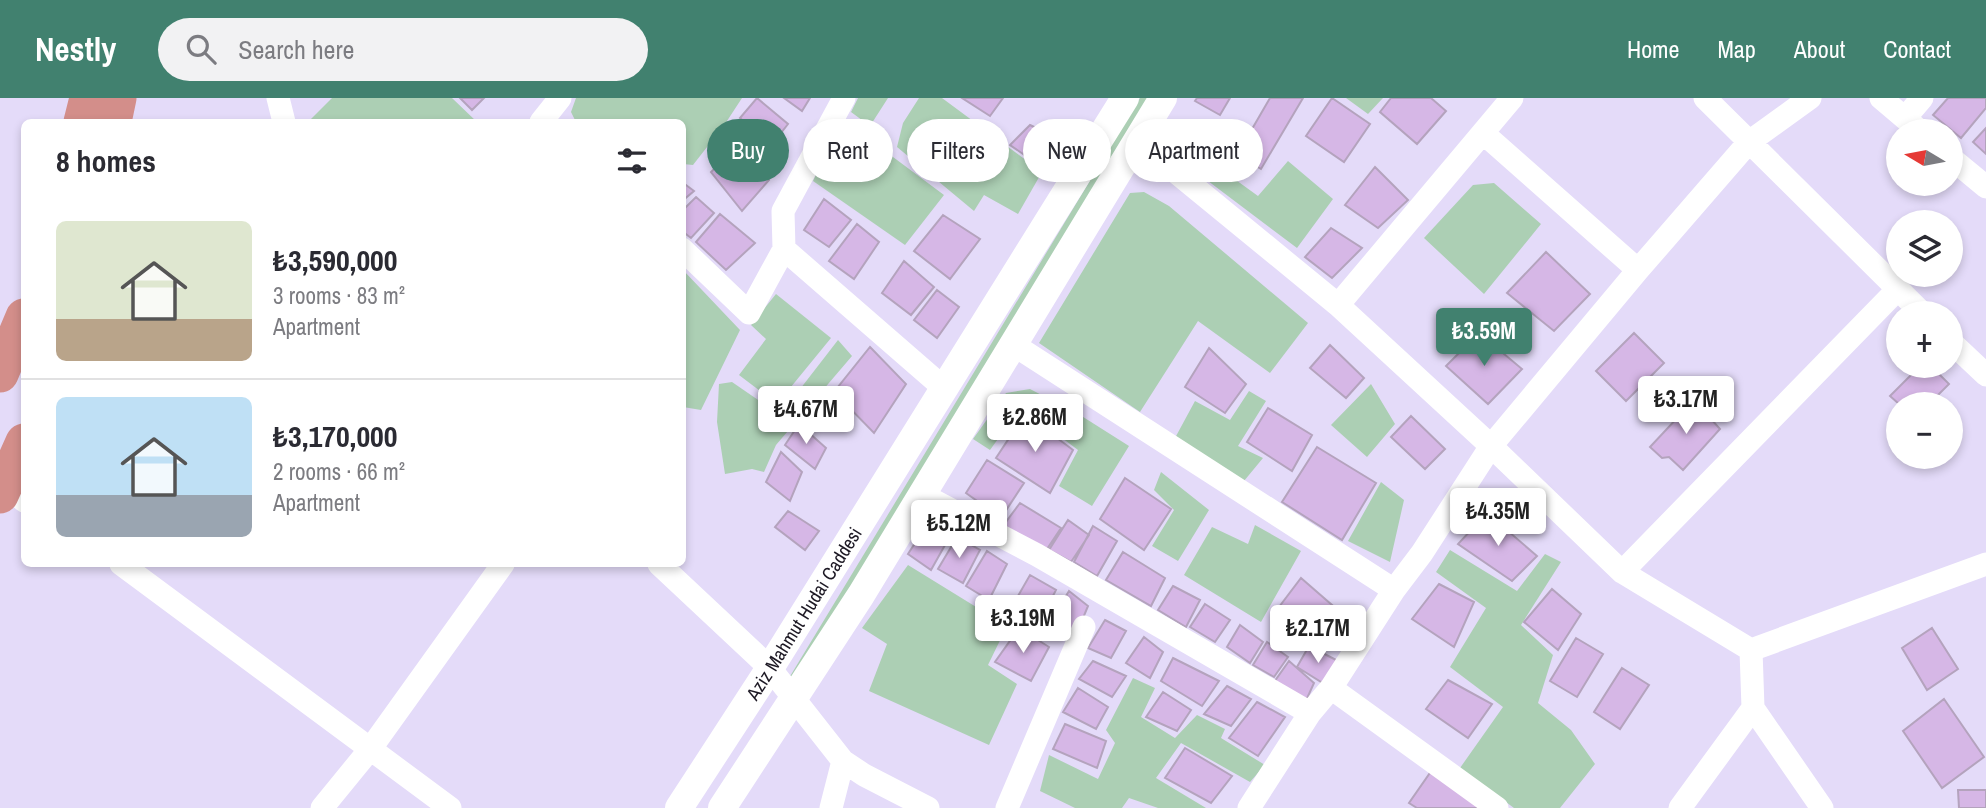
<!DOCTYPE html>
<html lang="en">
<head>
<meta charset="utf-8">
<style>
	:root { --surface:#fff; --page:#f2f2f3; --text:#2b2b33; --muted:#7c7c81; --line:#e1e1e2; --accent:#41816f }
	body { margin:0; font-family:"Archivo Narrow",sans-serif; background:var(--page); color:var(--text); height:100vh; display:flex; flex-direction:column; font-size:26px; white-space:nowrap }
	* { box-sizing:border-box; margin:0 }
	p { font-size:23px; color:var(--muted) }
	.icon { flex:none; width:38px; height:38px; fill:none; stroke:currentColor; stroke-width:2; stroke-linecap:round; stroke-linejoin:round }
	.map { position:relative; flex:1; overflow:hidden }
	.sheet { position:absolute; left:21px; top:21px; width:665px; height:448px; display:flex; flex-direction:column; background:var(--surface); border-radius:10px; box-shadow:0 4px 10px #0003 }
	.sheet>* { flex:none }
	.guide { position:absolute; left:707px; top:21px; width:665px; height:63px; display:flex; gap:14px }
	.needle { width:46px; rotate:280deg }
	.fabs { position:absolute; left:1886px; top:21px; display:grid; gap:14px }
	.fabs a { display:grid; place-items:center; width:77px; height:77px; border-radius:50%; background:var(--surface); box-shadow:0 4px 10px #0003; font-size:35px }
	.price { position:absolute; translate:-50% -60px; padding:0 16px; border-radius:7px; background:#fff; color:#222; font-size:23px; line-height:46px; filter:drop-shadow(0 2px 4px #0008) }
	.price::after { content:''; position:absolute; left:50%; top:42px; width:21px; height:16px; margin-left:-10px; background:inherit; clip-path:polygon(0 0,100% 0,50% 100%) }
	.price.on { background:var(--accent); color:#fff }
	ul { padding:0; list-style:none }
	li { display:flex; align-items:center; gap:21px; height:175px; padding:0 35px }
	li+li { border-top:2px solid var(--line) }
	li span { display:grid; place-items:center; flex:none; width:196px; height:140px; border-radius:10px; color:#555 }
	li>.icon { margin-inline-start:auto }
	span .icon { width:84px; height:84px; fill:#fffc; stroke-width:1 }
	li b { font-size:30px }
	h2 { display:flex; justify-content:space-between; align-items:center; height:84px; padding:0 35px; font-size:30px }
	.chip { padding:0 24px; border-radius:32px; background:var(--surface); box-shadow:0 4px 10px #0003; font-size:24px; line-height:63px }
	.chip.on { background:var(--accent); color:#fff }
	header { display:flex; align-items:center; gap:42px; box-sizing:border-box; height:98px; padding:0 35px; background:var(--accent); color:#fff }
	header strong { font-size:33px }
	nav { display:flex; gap:38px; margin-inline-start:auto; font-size:24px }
	.search { width:490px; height:63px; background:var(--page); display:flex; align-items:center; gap:18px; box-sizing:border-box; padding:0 24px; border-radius:38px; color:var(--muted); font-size:26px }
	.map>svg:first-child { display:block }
	.green { fill:#accfb4 }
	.building { fill:#d6b7e6; stroke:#b4a3bd; stroke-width:2 }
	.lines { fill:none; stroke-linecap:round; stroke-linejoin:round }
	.minor { stroke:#fff; stroke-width:23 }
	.tertiary { stroke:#fff; stroke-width:28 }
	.trunk { stroke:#d38e8a; stroke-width:37 }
	.labels { text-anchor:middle; stroke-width:5; stroke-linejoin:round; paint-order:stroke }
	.street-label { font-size:19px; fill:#1d1924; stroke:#e4dbf9 }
</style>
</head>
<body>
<header>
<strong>Nestly</strong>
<div class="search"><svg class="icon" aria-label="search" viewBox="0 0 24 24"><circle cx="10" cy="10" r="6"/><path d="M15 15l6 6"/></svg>Search here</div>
<nav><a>Home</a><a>Map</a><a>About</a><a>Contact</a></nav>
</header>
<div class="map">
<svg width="1986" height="710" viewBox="0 0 1986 710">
	<rect width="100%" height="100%" fill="#e4dbf9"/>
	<path class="green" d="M332 0H452L477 24H308Z
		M576 0H742L725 26 693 67 683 66 682 24H576L571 14Z
		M858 0H888L870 28 851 14Z
		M919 0H942L1042 74 1018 116 984 97 974 113 897 49 903 25Z
		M1140 0H1149L794 585 789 580Z
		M1346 0H1383L1368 16Z
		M842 21 944 97 905 147 813 83Z
		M1176 23C1200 36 1229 46 1229 77L1258 98 1288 63 1333 101 1297 150 1159 46Z
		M1494 85 1541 126 1484 196 1424 140 1473 87Z
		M1144 94 1169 108 1308 225 1270 275 1198 223 1140 314 1039 245 1130 95Z
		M683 172 740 232 701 312 683 309Z
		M776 196 831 240 777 306 739 277 766 241 751 227Z
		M838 242 852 258 776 347 764 374 752 371 725 376 717 324 719 286 732 284 780 317Z
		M1371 286 1395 326 1367 359 1331 327Z
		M1030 291 1080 317 1129 348 1092 408 1059 388 1078 352 1021 309 990 352 973 341 1006 295Z
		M1249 293 1266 303 1238 348 1263 360 1244 383 1175 340 1195 303 1230 322Z
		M1161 374 1209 412 1178 463 1152 448 1174 412 1154 392Z
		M1381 384 1404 402 1390 464 1348 443Z
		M1255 427 1301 453 1261 524 1184 477 1212 429 1248 446Z
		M1450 452 1517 493 1545 456 1561 464 1521 527 1553 557 1538 605 1571 632 1595 666 1560 710H1514L1460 670 1503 609 1450 569 1486 510 1436 474Z
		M908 467 1007 528 988 567 1017 586 989 647 869 593 887 546 862 530Z
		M1133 580 1155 590 1141 619 1175 640 1197 617 1225 631 1221 640 1265 667 1250 684 1181 645 1156 680 1206 710H1158L1129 700 1122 710H1075L1040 693 1049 657 1098 681 1115 645 1106 632Z"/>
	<path class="building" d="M460 0H484L472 12Z
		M757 0 788 26 770 49 740 20Z
		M784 0H810L802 13Z
		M962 0H1003L990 18Z
		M1197 0H1230L1220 17 1195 3Z
		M1270 0H1303L1261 71 1237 57Z
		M1332 0 1370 26 1344 64 1306 38Z
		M1391 0H1431L1446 13 1417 46 1380 14Z
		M1948 0H1986V10L1961 40 1933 17Z
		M1030 27 1055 39 1036 65 1010 47Z
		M1986 30V56L1973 44Z
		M739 47 769 82 742 113 711 74Z
		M1375 69 1408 102 1378 130 1345 107Z
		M682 84 694 93 682 103Z
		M696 99 714 115 691 140 682 133V113Z
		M824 101 851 122 829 149 804 132Z
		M720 116 755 145 726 172 696 144Z
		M943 117 980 141 950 181 914 153Z
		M857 126 879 144 854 181 829 163Z
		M1331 130 1362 150 1332 180 1305 159Z
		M1546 154 1590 196 1554 233 1507 195Z
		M904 163 934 189 911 217 882 195Z
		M937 192 959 209 937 240 914 222Z
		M1479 235 1522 271 1488 306 1446 268Z
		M1634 235 1664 265 1626 303 1596 273Z
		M1330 247 1364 280 1346 300 1310 270Z
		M870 249 906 286 874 335 834 294Z
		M1209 250 1246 286 1225 315 1185 289Z
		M1920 268H1931L1949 286 1929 306H1899L1890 298Z
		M1694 302 1720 331 1683 372 1669 359 1662 360 1650 349Z
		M1268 310 1312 337 1292 373 1247 344Z
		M1025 316 1073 352 1050 395 996 360Z
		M1411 318 1445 351 1425 371 1391 339Z
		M799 326 826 350 815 371 785 347Z
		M1317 349 1376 385 1342 442 1282 404Z
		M781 354 802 374 790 403 766 384Z
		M987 362 1024 385 1001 420 966 395Z
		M1125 380 1171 411 1144 452 1100 421Z
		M1020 405 1061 430 1047 451 1003 428Z
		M788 413 819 433 805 452 775 429Z
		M1487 415 1537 458 1512 483 1458 446Z
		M1068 422 1089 437 1071 464 1049 452Z
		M1093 428 1117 443 1097 478 1074 464Z
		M919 439 945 447 931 472 908 456Z
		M957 439 980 452 963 485 938 471Z
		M987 453 1007 466 989 502 966 488Z
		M1123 454 1165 480 1151 508 1106 482Z
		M1030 477 1056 492 1037 529 1010 512Z
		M1301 480 1340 514 1318 542 1276 513Z
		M1439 486 1474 504 1454 549 1412 521Z
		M1173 488 1200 502 1186 529 1158 512Z
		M1552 491 1581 516 1558 552 1524 524Z
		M1069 493 1088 508 1074 542 1049 526Z
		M1205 506 1230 522 1215 544 1190 529Z
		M1105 522 1126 533 1111 560 1088 550Z
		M1240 527 1263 544 1250 565 1227 549Z
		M1019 530 1049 549 1031 583 995 564Z
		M1932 530 1958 571 1927 592 1902 550Z
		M1144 539 1163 554 1150 580 1126 565Z
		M1576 540 1603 556 1577 599 1550 583Z
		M1267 544 1288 559 1274 579 1253 567Z
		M1309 548 1340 564 1326 587 1297 569Z
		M1173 560 1219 583 1202 608 1161 583Z
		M1093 563 1126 578 1112 599 1079 581Z
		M1289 563 1314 585 1304 607 1272 587Z
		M1622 570 1649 587 1620 631 1594 614Z
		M1448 582 1492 606 1468 640 1426 611Z
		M1227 588 1251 601 1231 628 1204 616Z
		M1078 590 1108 609 1096 631 1063 614Z
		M1163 594 1191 612 1177 633 1146 619Z
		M1944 601 1984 659 1942 690 1903 633Z
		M1257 604 1285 619 1258 658 1229 640Z
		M1065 626 1106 643 1097 670 1053 651Z
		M1185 650 1232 678 1211 705 1165 680Z
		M1432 672 1486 710H1417L1409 705Z
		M1958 692H1986V710H1959Z"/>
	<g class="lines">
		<path class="minor" d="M278 0 284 24
			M1512 0 1338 207 1491 348 1622 474 1751 552 1986 466
			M1705 0 1922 215
			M1881 0 1920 33
			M1905 20 1922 0
			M541 24 560 0
			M1483 35 1638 172
			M1138 43 1338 207
			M1951 60 1986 89
			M682 151 749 215 784 151 945 291
			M784 151 783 113 844 0
			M1951 244 1986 277
			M1014 247 1394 492
			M6 387 24 403
			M921 396 1037 457 1310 615
			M121 466 450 710
			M659 466 770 570 843 663 864 677 928 710
			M1622 474 1898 191
			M1751 552 1753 610
			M1331 590 1497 710
			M322 710 371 650 503 466
			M831 710 843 663
			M1007 710 1084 529
			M1249 710 1310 615 1331 590 1394 492 1422 455 1491 348 1638 172 1749 44 1810 0
			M1680 710 1753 610 1822 710"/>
		<g class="tertiary">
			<path id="s1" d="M679 710 770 570 1125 0"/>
			<path d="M722 710 861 497 1163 0"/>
		</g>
		<path class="trunk" d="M82 24 88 0
			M113 24 118 0
			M0 276 24 219
			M0 397 24 344"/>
	</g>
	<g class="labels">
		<g class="street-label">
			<text dy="7" stroke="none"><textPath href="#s1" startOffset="231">Aziz Mahmut Hudai Caddesi</textPath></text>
		</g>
	</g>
</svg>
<div class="fabs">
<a><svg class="needle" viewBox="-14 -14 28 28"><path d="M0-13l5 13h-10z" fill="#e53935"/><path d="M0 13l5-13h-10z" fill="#7c7c81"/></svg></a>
<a><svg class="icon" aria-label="layers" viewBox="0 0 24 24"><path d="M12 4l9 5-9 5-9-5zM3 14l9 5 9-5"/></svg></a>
<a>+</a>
<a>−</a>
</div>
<b class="price on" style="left:1484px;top:270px">₺3.59M</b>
<b class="price" style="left:1686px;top:338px">₺3.17M</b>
<b class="price" style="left:806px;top:348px">₺4.67M</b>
<b class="price" style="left:1035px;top:356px">₺2.86M</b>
<b class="price" style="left:1498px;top:450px">₺4.35M</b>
<b class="price" style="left:959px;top:462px">₺5.12M</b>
<b class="price" style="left:1023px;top:557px">₺3.19M</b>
<b class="price" style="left:1318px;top:567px">₺2.17M</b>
<div class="guide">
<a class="chip on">Buy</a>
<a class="chip">Rent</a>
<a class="chip">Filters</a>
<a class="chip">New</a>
<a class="chip">Apartment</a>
</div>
<section class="sheet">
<h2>8 homes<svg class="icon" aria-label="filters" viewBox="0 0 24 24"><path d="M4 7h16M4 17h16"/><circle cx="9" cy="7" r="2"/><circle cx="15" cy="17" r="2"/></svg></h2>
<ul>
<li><span style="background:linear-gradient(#dfe7d0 70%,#b9a48a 0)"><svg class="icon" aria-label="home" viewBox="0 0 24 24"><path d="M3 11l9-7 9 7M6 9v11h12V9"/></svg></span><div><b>₺3,590,000</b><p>3 rooms · 83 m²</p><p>Apartment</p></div></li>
<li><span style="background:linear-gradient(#bfe0f5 70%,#9aa5b1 0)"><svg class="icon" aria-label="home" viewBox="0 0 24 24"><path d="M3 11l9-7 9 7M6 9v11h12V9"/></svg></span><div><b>₺3,170,000</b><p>2 rooms · 66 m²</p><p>Apartment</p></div></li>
</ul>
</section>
</div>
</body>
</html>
